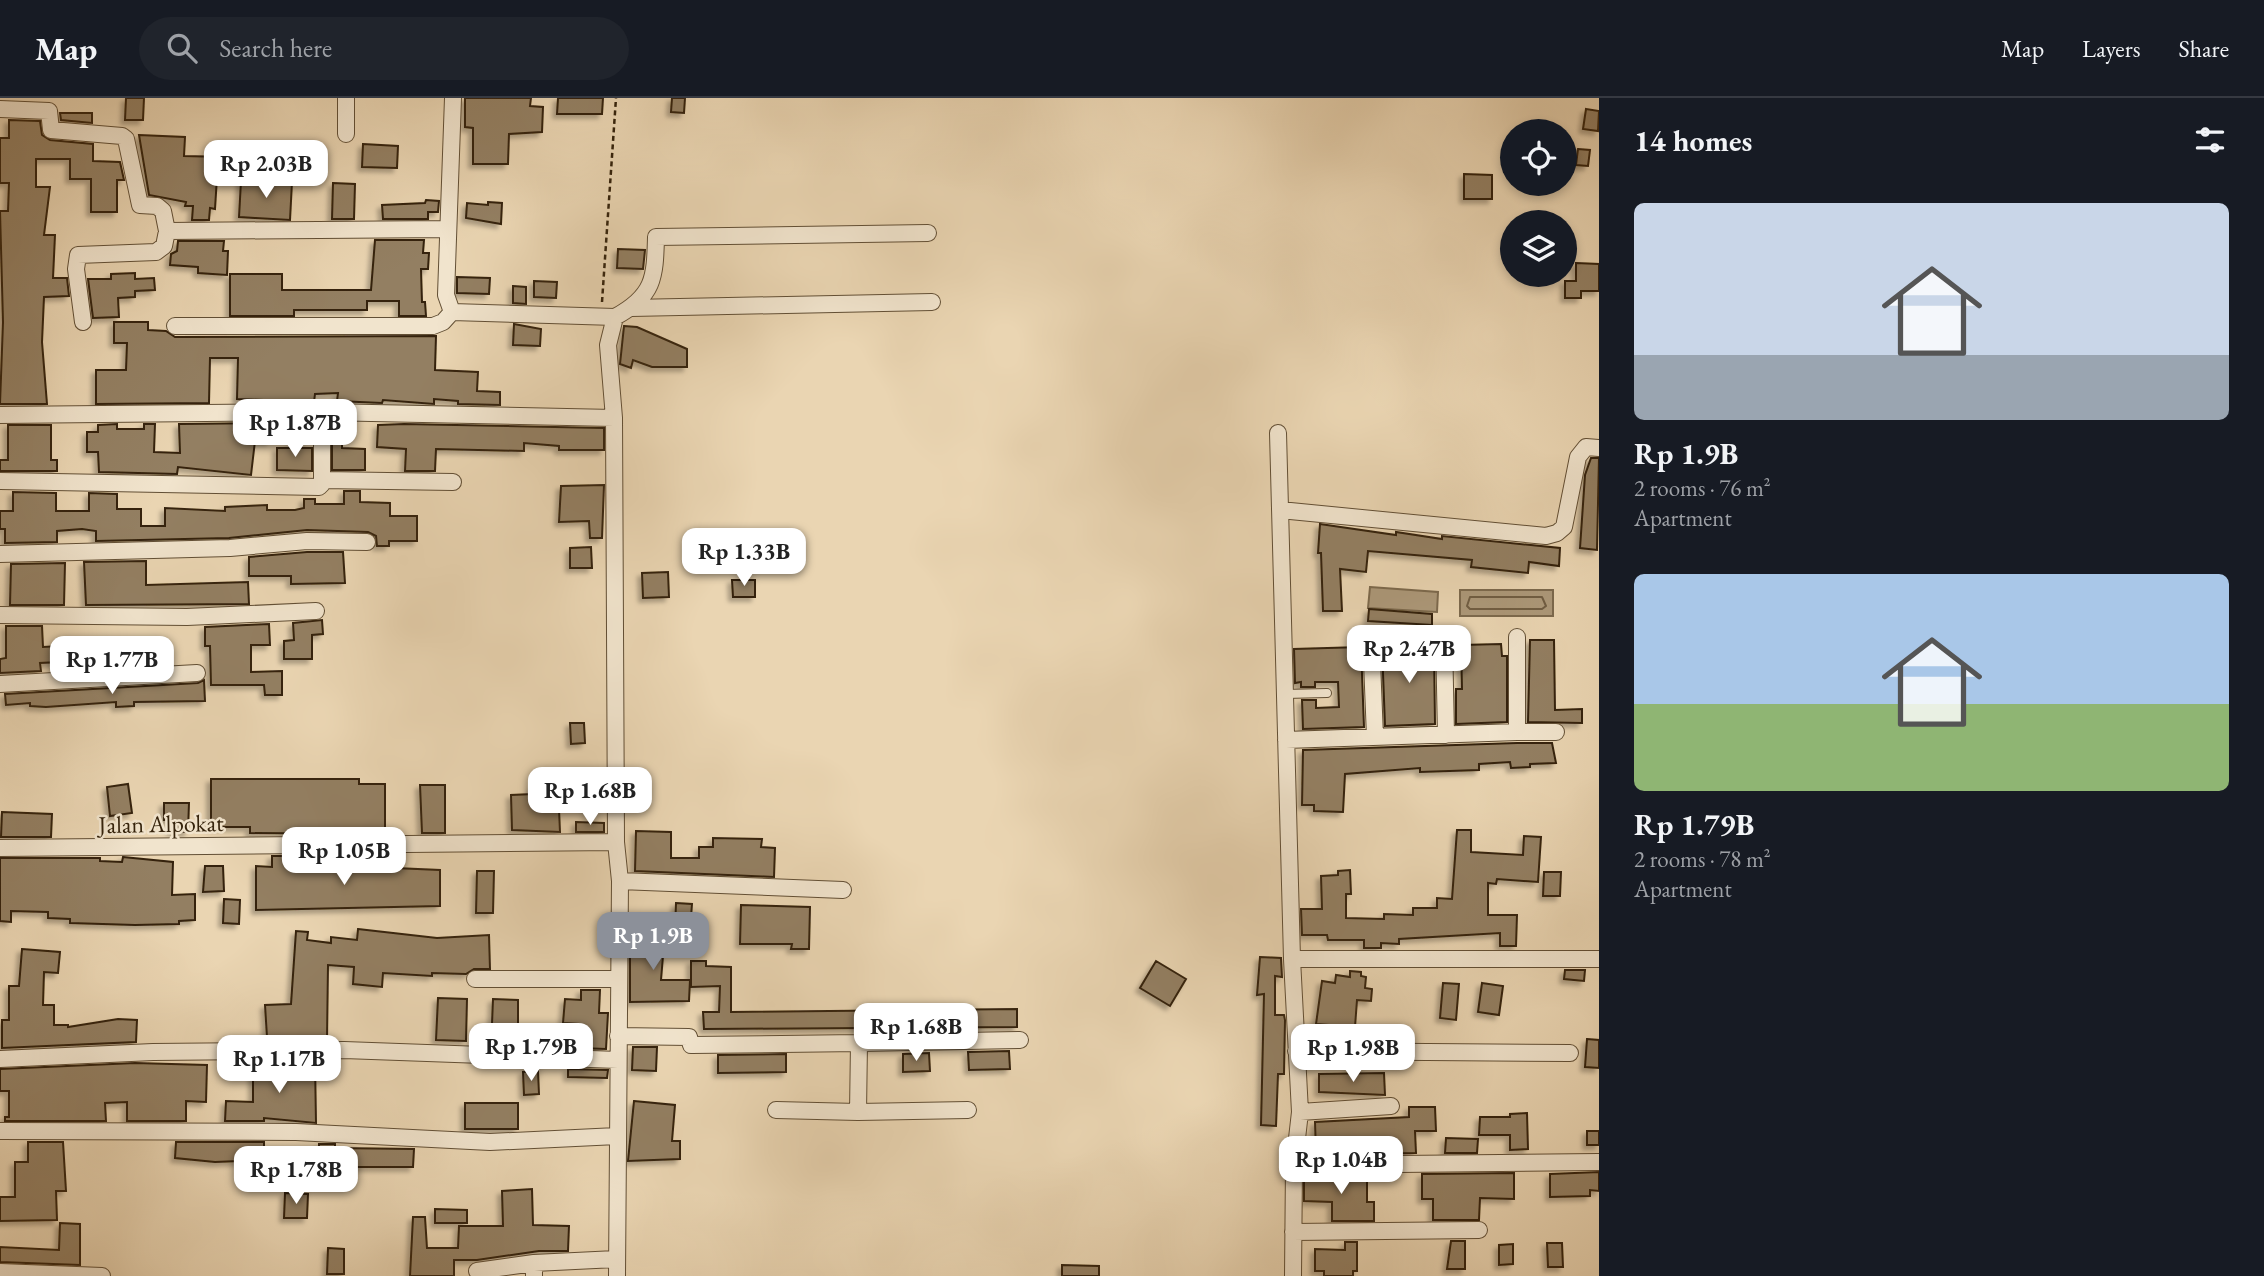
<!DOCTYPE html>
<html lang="en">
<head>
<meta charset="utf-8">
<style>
	:root { --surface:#171b24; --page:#20242c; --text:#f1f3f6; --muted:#9ea1a6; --line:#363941; --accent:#8c9099 }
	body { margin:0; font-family:"EB Garamond",serif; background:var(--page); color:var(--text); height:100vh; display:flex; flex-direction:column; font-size:26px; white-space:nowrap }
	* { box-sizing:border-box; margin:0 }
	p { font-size:23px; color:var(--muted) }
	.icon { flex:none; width:38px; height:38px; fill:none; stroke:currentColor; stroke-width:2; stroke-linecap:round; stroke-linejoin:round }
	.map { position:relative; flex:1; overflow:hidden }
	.side { display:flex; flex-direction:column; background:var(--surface); width:665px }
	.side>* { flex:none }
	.buttons { position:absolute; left:1500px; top:21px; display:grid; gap:14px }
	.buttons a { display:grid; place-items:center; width:77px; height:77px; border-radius:50%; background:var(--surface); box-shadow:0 4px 10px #0003; font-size:35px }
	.price { position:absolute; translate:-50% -60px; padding:0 16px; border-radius:14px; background:#fff; color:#222; font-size:23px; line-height:46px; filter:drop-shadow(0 2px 4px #0008) }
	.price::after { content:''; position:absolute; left:50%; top:42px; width:21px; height:16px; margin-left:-10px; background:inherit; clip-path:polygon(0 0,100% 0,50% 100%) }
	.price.on { background:var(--accent); color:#fff }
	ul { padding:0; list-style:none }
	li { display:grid; align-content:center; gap:14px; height:371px; padding:0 35px }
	li span { display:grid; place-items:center; height:217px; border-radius:10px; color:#555 }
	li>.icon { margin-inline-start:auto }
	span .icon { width:126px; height:126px; fill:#fffc; stroke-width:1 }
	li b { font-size:30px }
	h2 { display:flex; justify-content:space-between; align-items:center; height:84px; padding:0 35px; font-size:30px }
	header { display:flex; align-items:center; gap:42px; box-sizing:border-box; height:98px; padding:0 35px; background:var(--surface); border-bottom:2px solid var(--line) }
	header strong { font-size:33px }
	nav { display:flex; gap:38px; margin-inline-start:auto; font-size:24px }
	.search { width:490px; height:63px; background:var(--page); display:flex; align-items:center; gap:18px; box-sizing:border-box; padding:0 24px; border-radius:38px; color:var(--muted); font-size:26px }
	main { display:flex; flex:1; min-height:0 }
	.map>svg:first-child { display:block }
	.water { fill:#ac9879; stroke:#7c694d; stroke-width:2 }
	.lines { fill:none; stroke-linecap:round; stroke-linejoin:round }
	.shore { stroke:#705d42; stroke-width:2 }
	.building { fill:#937f62; stroke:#34220b; stroke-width:2; filter:url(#shadow) }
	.service-casing { stroke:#624f35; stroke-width:10 }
	.minor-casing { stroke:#624f35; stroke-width:18 }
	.path { stroke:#34220b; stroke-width:2.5; stroke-dasharray:5 3.5; stroke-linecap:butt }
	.service { stroke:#f1e4cd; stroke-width:8 }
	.minor { stroke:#f1e4cd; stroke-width:16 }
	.labels { text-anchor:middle; stroke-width:5; stroke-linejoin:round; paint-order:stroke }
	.street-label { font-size:24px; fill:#34220b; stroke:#f1e4cd }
</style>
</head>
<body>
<header>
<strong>Map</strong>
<div class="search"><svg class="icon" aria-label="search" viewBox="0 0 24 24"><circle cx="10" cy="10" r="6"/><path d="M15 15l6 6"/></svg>Search here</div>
<nav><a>Map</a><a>Layers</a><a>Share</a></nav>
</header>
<main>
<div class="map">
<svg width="1599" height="1178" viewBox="0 0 1599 1178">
	<defs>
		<filter id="shadow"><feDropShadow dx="-4" dy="4" stdDeviation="2" flood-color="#0004"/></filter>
	</defs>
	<rect width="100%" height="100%" fill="#ead5b2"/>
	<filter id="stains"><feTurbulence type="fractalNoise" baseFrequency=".00286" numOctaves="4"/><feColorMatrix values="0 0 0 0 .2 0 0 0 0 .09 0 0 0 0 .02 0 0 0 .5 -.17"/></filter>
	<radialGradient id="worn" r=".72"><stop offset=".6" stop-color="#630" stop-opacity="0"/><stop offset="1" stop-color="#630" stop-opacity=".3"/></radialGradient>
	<path class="water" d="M1370 489 1438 494 1437 514 1368 510Z
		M1460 492H1553V518H1460Z"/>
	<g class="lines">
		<path class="shore" d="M1470 499H1542L1546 508 1542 511H1470L1467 508Z"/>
	</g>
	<path class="building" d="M126 0H144L143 22H125Z
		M465 0H531L530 8 543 9 542 34 509 36 508 66H473V30L465 29Z
		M558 0H603L602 16H557Z
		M672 0H685L684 15 671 14Z
		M1586 11 1599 13 1598 33 1583 31Z
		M60 15H92V25L61 22Z
		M9 22 40 23 42 37 50 42 93 46V63L120 64 124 82H117V114H91V81H70V61H36V89H50L44 137H55L53 180H67L69 198 44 199 42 244 47 306H0L3 224 0 113H8L9 85H0V40H9Z
		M139 37 185 39 184 58 227 59V79H217L215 111 210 110 209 122H192L193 108H185L186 104 149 97Z
		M363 46 398 48 397 70 362 69Z
		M1578 51 1590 52 1588 68 1576 67Z
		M1464 76 1492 77V101H1464Z
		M241 83 292 84 290 122 239 119Z
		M333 85 355 86 354 121H332Z
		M426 102 439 103 438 114H428V121H383L382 107 425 105Z
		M488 104 502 105 501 126 466 120 467 105 488 107Z
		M375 142H424L423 155H429L428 171H421L422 204H425L426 218H399V203H367V212H294V218H230V176H282V192H371Z
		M178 143H224L223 153H228L227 177 198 175V169L170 167 171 156 177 153Z
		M618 151 645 152 643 171 617 170Z
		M1576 165 1599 166V193H1581V200H1565V183H1576Z
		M135 175V181L154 180 155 192 135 193V199L118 200 119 219 93 220 88 181H111V176Z
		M457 179 490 180 489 196 457 195Z
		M534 183 557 184 556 200 534 199Z
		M513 188 526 189V206L513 205Z
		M114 224H148V232L166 233 175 239 436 238 435 272 478 274 477 293 500 294V307L458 306V303L434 301V306L383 302 382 305 337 303 338 295 315 296 314 304 237 301 238 260H210L209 305 96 306V272H126L127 245H114Z
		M514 226 541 231 540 248 513 247Z
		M624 228 637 229 687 251V269H652L633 262 631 270 620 266Z
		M270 325V343H255L251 377 178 369 177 376 99 374 98 354H87V334H98V327L117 326V331H144V326H155L154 354 180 355 179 326Z
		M404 326 604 330V352H559V348L524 345V353L436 351 435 373H405L406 351 377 349 378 327Z
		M8 327H51V362H57V373H0V362H8Z
		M332 345H342V350L365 351V372H332Z
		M277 350H312V373L277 372Z
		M1591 360H1599L1597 452 1580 450 1585 377Z
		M604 387 602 440H590L589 423 559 424 561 388Z
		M344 393H360V404L390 405V418H417V443H389V448H377L376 438 368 434 307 432 229 440 96 443V433L82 431 57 433V444L5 445V431H0V413H13V394L56 395V413H89V395L117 396V411H141V428H165V410L225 413V409L267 407V412H295L304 410V401H315V406H344Z
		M1320 426 1396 437V434L1442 441V438L1560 450 1559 468 1529 464 1528 475 1471 469 1472 462 1368 453 1366 474 1340 471 1342 513H1323L1321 455H1318Z
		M591 449 592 470H570V450Z
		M307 454H343L345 485 291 486V478H249V459Z
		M146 463V487L248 484 249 506 86 507 84 464Z
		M65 465 64 507H10L11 466Z
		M668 474 669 499 643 500 642 475Z
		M732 482H755V499H733Z
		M1369 511 1432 516V527L1368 523Z
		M322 522 323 536 312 537V561H284V543L294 542 293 525Z
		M269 526 270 547H251V574L282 573V597H265L264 587H211L210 548H205V529Z
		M6 528H42L43 549 60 548V564L40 565 41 573 0 575V561L6 560Z
		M1530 542H1554L1555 612 1582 611V625L1528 624Z
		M1501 546 1502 558H1507V624L1456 626V591H1462L1461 547Z
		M1430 548H1434L1435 626 1385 628 1382 549Z
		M1361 549 1364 629 1303 631 1302 602H1316V610L1339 609 1338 584H1315V589H1301V584L1295 585 1294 551Z
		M204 582 205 603 134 604V608L116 609V604L46 609 30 608V605L6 607 5 596 198 585Z
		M570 625H584L585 645 571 646Z
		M1517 645H1552L1556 665 1530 666V669L1511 670 1510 664 1479 666V672L1420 674V670L1345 676 1343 714 1314 713V707H1302L1303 652Z
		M211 681H359V686H385V736L250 735V729H211Z
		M128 686 132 715 110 718 107 689Z
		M420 687H445V735H422Z
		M558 688 560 734 512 732 511 697 533 696 532 689Z
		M164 705H189L188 734 171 733V722H164Z
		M2 714 52 716 51 739H1Z
		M576 724 604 725V734H576Z
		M1457 732H1471V754L1523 757 1524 738 1541 739 1538 784 1497 781 1496 786 1488 785V817H1517L1516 848H1500V835L1399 841V846L1381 845V850H1364V842H1328L1327 837H1302L1301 811H1322L1321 778 1338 777V773L1350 772 1351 796H1346V820L1384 821V816L1413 817V810H1437V800L1452 801Z
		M636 733 671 734V760H699V749H713V740L762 741 761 749 775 750 774 779 635 773Z
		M272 758H292L291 772 327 773V767L361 768V765H372V769L440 772V808L256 812V768L272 769Z
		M123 759 173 764 172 797 195 796V822L179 823V826L135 827 70 825V821L48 820V814L11 813V824L0 823V760H100V763L122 764Z
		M205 768H223L224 793 203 794Z
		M477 773H494L493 815H476Z
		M1544 774H1561L1560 798H1543Z
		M224 801 240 802 239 826 223 825Z
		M676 805 692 806 690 832H675Z
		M741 807 810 809 809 851H791L792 846H740Z
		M358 831 437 840 489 837 490 871H474L466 876 432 875V878L383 875 382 889 353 886 354 869 328 867 327 942H279V938L267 939 265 907 291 906 296 833 308 834 307 842 331 845V839L357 842Z
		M637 834H665L661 882H690L689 903 630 904V849H637Z
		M22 851 60 854 58 875 44 874 43 907H54V927H68V929L118 921 137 922 136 944 2 950V922H9V888H19Z
		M1260 859 1281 860 1282 879 1275 878V917H1284L1285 922 1284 976H1278L1276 1028 1261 1027 1264 896 1257 897Z
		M691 863H706V868L731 869V914L1017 911V929L704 931 703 914H719L720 888 691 889Z
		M1156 863 1186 881 1170 908 1140 890Z
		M1565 872H1585L1584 883 1564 881Z
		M1350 873 1361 874V878L1366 879 1365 890 1372 891 1371 903 1357 902 1355 929 1316 926 1322 883 1335 885 1336 877 1350 879Z
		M1443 885 1459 886 1456 922 1440 920Z
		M1482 885 1503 888 1499 917 1478 914Z
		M581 892H600L599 915H608L606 951 578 950 579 926 563 925 565 901 581 902Z
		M438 900 467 901 466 943 436 942Z
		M493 901 518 902V926H492Z
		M1587 941 1599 942V970L1585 969Z
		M633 949H657L656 973 632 972Z
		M1009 953 1010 971 969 972 968 954Z
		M929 955 930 973 903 974V956Z
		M786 956V974L718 975V957Z
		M299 963H315L316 1025 264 1020V1023H225L226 1003 253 1004V968L298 969Z
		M135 965 207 967 206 1004 186 1003V1023H127V1004L105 1005 106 1023H5V1019H9V993H0V971Z
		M568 971 608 972 607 980 568 979Z
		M538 973 539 996 524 997 523 974Z
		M1384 975 1385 997 1319 994V976Z
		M634 1003 675 1007 672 1043H680V1061L628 1063Z
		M465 1005H518V1031H465Z
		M1409 1009H1435L1436 1033H1415L1416 1055 1306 1056V1053L1316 1054 1315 1024 1409 1019Z
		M1527 1015 1528 1051 1510 1052V1037H1479L1480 1019H1510V1016Z
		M1587 1033H1599V1047H1587Z
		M1446 1040 1478 1041 1477 1055H1445Z
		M28 1044H63L66 1093H56L57 1122 0 1123V1099H15V1064H28Z
		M176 1044H264V1062L215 1064 175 1060Z
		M319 1046H335V1050L414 1051 413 1069H319Z
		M1599 1074V1093L1590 1092V1098L1550 1099V1076Z
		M1514 1075V1101L1480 1100 1479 1122H1433V1101H1422V1076Z
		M1304 1077H1367V1104H1374V1123H1332V1104L1304 1103Z
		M532 1091 533 1127 569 1128 568 1153H539L477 1162H454V1178H410L413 1119H425L427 1150H458L459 1128H503L502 1093Z
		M285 1095 308 1096 307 1120H284Z
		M435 1111 467 1112V1125H435Z
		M60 1125 80 1126V1167L0 1164V1149L59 1152Z
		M1451 1143H1465V1171H1447Z
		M1345 1144H1357V1173H1353V1178H1324V1173H1315V1151L1345 1152Z
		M1547 1145H1562L1563 1169H1548Z
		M1513 1146V1166L1499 1167V1147Z
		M328 1150 344 1151V1176H327Z
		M1062 1167 1099 1168V1178H1062Z"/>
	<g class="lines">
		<defs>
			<path id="service" d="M1285 596 1327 595"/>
			<path id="minor" d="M0 11 49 13 51 32 122 38 126 41 140 107 157 108 163 113 167 133
				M346 36V0
				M631 210 932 204
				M452 214 615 219 608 247 614 320 616 744 620 783 617 1178
				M452 214 446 197 453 0
				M615 219C654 198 655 180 656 139L928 135
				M83 224 76 171 78 157 156 154 164 148 167 133 448 131
				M175 228H433L443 224 452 214
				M0 317 322 314 614 320
				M1278 335 1292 861 1300 1014 1294 1067 1293 1178
				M322 382 453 384
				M0 383 319 389 322 386V314
				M1280 412 1546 438 1557 435 1564 429 1578 359 1586 349 1599 350
				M0 456 230 450 307 443 367 444
				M0 517 187 519 316 513
				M1371 539 1375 639
				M1444 541 1446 637
				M0 586 197 575
				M1517 634H1556
				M1286 642 1517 634V539
				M0 750 616 744
				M620 783 843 792
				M1292 861H1599
				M475 881H619
				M618 938 689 939 691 947 859 945 858 1014 968 1012
				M859 945 1020 942
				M1296 953 1570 955
				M0 961 153 954 344 952 618 962
				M776 1012 858 1014
				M1300 1014 1391 1008
				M0 1033 296 1034 490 1044 617 1038
				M1294 1067 1599 1064
				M1293 1134 1479 1132
				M477 1173 534 1165
				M0 1174 102 1178
				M534 1178V1165L616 1161"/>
		</defs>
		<use href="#service" class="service-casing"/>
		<use href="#minor" class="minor-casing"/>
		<path class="path" d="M602 204 616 0"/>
		<use href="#service" class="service"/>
		<use href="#minor" class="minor"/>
	</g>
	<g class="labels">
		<g class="street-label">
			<text transform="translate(161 726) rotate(-1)" y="8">Jalan Alpokat</text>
		</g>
	</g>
	<rect width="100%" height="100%" filter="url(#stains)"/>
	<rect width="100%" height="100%" fill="url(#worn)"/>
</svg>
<div class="buttons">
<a><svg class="icon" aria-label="locate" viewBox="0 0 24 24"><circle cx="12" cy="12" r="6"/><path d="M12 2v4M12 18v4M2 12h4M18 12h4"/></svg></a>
<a><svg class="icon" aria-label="layers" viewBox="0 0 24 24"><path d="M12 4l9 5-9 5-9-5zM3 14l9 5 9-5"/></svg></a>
</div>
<b class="price" style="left:266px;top:102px">Rp 2.03B</b>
<b class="price" style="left:295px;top:361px">Rp 1.87B</b>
<b class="price" style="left:744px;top:490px">Rp 1.33B</b>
<b class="price" style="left:1409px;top:587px">Rp 2.47B</b>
<b class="price" style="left:112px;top:598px">Rp 1.77B</b>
<b class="price" style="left:590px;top:729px">Rp 1.68B</b>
<b class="price" style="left:344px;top:789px">Rp 1.05B</b>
<b class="price on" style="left:653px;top:874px">Rp 1.9B</b>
<b class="price" style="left:916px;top:965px">Rp 1.68B</b>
<b class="price" style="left:531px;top:985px">Rp 1.79B</b>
<b class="price" style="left:1353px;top:986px">Rp 1.98B</b>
<b class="price" style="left:279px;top:997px">Rp 1.17B</b>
<b class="price" style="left:1341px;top:1098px">Rp 1.04B</b>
<b class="price" style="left:296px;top:1108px">Rp 1.78B</b>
</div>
<section class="side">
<h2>14 homes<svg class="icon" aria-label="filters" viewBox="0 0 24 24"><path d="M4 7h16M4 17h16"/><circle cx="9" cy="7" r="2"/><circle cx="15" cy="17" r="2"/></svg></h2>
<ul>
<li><span style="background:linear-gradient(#c9d6e8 70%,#9aa5b1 0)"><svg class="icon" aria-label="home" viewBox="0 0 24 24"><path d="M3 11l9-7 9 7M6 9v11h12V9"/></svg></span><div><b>Rp 1.9B</b><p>2 rooms · 76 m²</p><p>Apartment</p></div></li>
<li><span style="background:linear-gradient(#a9c7e8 60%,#8fb573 0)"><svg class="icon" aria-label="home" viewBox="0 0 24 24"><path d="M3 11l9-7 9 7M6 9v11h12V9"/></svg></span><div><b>Rp 1.79B</b><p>2 rooms · 78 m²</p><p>Apartment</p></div></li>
</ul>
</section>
</main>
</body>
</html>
